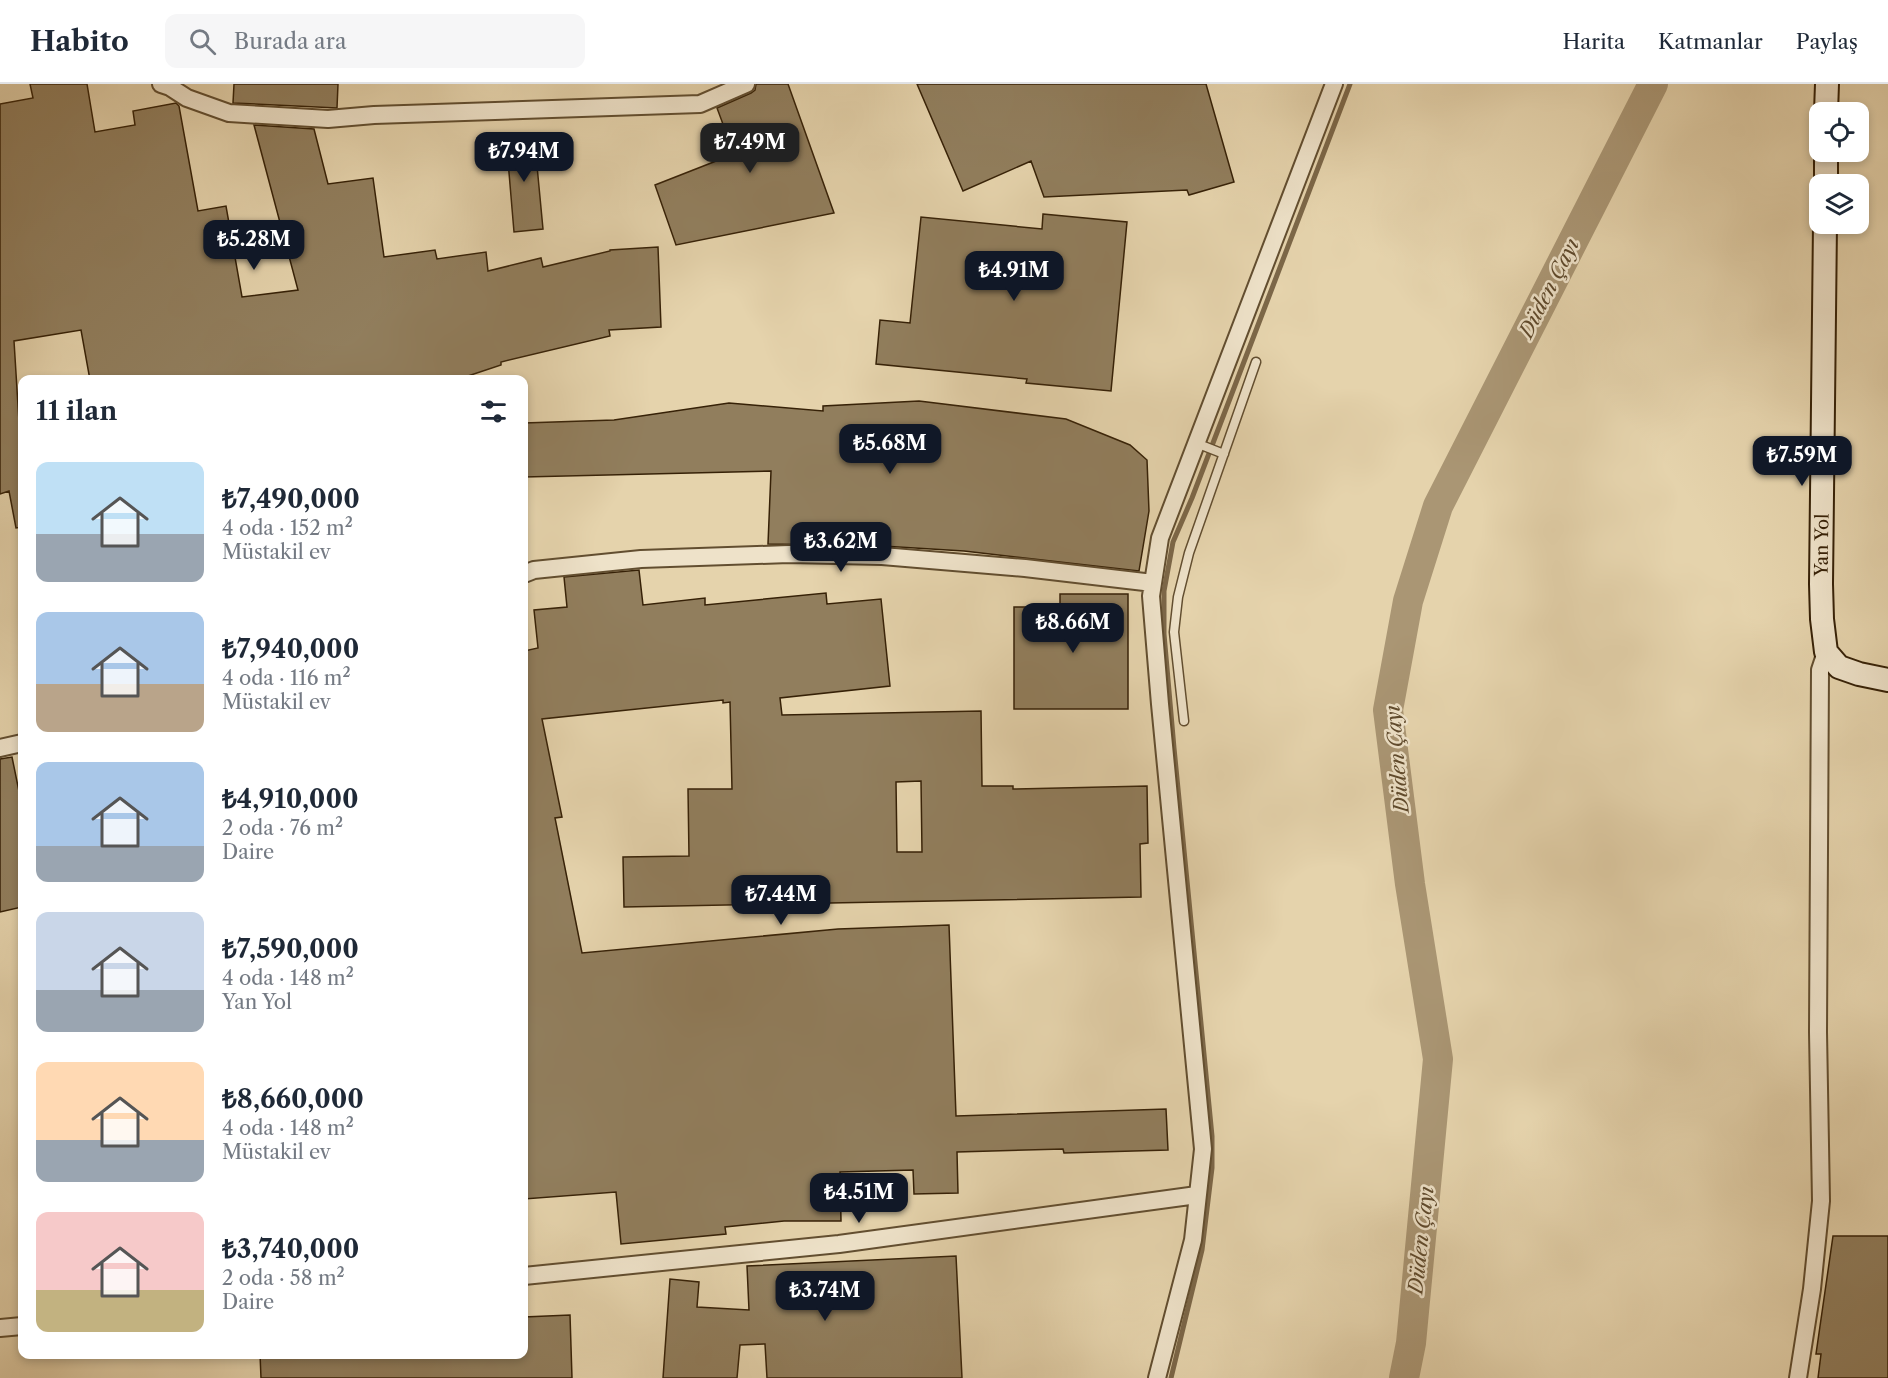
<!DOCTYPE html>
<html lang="tr">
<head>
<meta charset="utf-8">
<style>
	:root { --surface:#fff; --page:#f6f6f7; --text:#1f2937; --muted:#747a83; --line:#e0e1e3; --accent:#111827 }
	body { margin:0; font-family:"Libre Caslon Text",serif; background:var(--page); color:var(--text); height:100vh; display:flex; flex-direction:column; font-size:22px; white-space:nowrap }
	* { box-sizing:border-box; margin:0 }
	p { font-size:20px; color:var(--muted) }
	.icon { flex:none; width:33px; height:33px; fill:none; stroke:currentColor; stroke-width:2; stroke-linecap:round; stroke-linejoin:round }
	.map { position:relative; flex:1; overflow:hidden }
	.side { position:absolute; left:18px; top:291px; width:510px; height:984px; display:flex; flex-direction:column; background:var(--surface); border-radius:12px; box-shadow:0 3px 9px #0003 }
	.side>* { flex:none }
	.controls { position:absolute; left:1809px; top:18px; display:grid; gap:12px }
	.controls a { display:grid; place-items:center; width:60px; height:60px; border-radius:12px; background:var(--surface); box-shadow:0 3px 9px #0003; font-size:30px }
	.price { position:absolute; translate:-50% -51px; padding:0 14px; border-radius:12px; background:var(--accent); color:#fff; font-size:20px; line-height:39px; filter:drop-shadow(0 2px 3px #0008) }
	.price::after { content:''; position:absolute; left:50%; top:36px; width:18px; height:14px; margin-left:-9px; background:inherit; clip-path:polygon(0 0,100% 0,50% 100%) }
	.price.on { background:#222; color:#fff }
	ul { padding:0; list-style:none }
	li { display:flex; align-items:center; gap:18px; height:150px; padding:0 18px }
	li span { display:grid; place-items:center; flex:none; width:168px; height:120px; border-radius:12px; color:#555 }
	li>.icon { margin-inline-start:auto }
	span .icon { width:72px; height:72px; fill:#fffc; stroke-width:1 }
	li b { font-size:26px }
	h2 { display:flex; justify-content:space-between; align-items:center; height:72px; padding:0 18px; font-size:26px }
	header { display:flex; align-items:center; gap:36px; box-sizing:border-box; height:84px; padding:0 30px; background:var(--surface); border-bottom:2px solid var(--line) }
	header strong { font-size:28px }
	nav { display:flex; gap:33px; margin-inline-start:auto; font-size:21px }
	.search { width:420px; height:54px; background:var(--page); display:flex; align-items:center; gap:15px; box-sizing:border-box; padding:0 21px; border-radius:12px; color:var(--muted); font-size:22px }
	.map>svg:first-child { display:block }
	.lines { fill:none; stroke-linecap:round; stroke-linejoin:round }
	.stream { stroke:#7c6748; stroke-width:5 }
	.river { stroke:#aa9674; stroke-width:30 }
	.building { fill:#917e5d; stroke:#362107; stroke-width:1.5; fill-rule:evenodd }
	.lane-casing { stroke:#624e30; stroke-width:11 }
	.street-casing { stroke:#624e30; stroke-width:20 }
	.secondary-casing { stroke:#362107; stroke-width:26 }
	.lane { stroke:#eee2c9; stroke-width:8 }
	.street { stroke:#eee2c9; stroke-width:16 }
	.secondary { stroke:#eee2c9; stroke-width:22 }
	.labels { text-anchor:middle; stroke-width:5; stroke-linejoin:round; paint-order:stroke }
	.street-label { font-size:18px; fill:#362107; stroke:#eee2c9 }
	.water-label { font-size:20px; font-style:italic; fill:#5f4a2d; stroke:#eee2c9 }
</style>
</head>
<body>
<header>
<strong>Habito</strong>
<div class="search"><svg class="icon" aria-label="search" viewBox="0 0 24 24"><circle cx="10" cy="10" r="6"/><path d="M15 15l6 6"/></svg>Burada ara</div>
<nav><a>Harita</a><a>Katmanlar</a><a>Paylaş</a></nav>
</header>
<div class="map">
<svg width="1888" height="1294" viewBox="0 0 1888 1294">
	<rect width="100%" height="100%" fill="#e5d3ac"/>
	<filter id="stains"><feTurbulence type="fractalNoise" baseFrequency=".00333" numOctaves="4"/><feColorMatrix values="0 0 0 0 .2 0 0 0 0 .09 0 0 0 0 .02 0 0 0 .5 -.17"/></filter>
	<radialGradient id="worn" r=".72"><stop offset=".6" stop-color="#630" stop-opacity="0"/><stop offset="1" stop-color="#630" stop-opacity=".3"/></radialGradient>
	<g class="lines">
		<path class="stream" d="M1816 67 1817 29
			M1816 139V98
			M1171 1294 1202 1166 1212 1084V1052L1174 664 1164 550V507L1173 458 1192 414 1350 0"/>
		<path class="river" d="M1404 1294 1411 1259 1438 975 1410 800 1388 626 1408 517 1438 422 1653 0"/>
	</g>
	<path class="building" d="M30 0H87L95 48 135 41 133 27 176 19 179 22 198 127 226 122 242 213 298 206 254 41 314 45 328 100 373 94 384 173 435 166 437 175 486 168 488 187 541 174 543 183 610 167V166L658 163 661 243 609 246 610 252 501 278V281L456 296H90L81 246 14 257 22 386V443L16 444 9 407 0 410V20L33 14Z
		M234 0H338L337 24 233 19Z
		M756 0H788L834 129 676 161 655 101 734 70 717 24 751 9 755 6Z
		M917 0H1206L1234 98 1189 111 1187 106 1044 113 1031 77 963 107Z
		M534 50 543 145 514 148 506 53Z
		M1043 130 1127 138 1111 307 1026 299 1027 295 876 280 880 236 910 239 921 133 1042 145Z
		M919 317 1066 335 1130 361 1147 376 1149 427 1139 487 964 467 882 462 768 460 771 387 524 393V339L614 336 729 319 823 327V322Z
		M639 486 643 521 705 514V521L826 509 827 520 881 515 890 602 780 614 782 631 981 627 982 702H1013V705L1147 702 1148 759 1140 760 1141 813 624 823 623 773 689 772 688 705H732L730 618 723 619V616L542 635 562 733 555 734 582 869 838 845 949 841 956 1032 1166 1025 1168 1066 1064 1069 1063 1065 957 1068 958 1109 914 1110 913 1086 840 1088 841 1137H784L725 1143 726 1150 621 1160 616 1108 524 1115V567L538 564 534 526 567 523 564 493ZM921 697 922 768H897L896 698Z
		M1060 510H1128V625H1014V523H1060Z
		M12 673 22 722V823L0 828V675Z
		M1833 1152H1888V1294H1818L1821 1270H1816Z
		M956 1172 962 1294H767L765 1260 740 1261 737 1294H663L670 1195 699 1198 697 1223 749 1226 747 1182Z
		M570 1231 572 1294H261L260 1270H524V1233Z"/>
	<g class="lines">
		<defs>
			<path id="lane" d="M1196 359 1224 370
				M1184 637 1174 548 1178 513 1189 469 1256 278"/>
			<path id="street" d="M161 0 170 3 187 14 229 29 328 35 374 31 700 20 746 0
				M524 490 534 486 641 475 789 470 882 472 1025 484 1153 499
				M0 664 22 659
				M524 1192 839 1160 1197 1111
				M0 1244 22 1242
				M1157 1294 1193 1156 1203 1065 1160 620 1151 512 1160 454 1334 0
				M1798 1294 1812 1205 1821 1117 1818 948 1820 586 1826 568"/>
			<path id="secondary" d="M1826 28 1827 0
				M1826 100V68
				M1825 140 1821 500 1822 535 1826 568 1839 583 1859 590 1888 596"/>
		</defs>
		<use href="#lane" class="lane-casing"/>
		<use href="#street" class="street-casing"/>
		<use href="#secondary" class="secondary-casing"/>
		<use href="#lane" class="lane"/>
		<use href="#street" class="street"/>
		<use href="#secondary" class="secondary"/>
	</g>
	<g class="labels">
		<g class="street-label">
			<text transform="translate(1822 461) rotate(-89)" y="6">Yan Yol</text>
		</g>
		<g class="water-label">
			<text transform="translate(1549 204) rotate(-63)" y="7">Düden Çayı</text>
			<text transform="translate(1397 675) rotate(-95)" y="7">Düden Çayı</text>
			<text transform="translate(1421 1156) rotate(-84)" y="7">Düden Çayı</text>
		</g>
	</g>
	<rect width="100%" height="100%" filter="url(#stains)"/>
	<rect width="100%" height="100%" fill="url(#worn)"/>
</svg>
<div class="controls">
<a><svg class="icon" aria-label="locate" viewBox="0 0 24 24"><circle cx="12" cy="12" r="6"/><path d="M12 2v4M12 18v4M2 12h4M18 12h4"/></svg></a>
<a><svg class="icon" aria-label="layers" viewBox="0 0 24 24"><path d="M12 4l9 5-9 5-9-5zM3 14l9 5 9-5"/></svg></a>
</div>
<b class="price on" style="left:750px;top:90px">₺7.49M</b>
<b class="price" style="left:524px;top:99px">₺7.94M</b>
<b class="price" style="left:254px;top:187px">₺5.28M</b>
<b class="price" style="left:1014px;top:218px">₺4.91M</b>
<b class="price" style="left:890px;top:391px">₺5.68M</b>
<b class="price" style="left:1802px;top:403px">₺7.59M</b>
<b class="price" style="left:841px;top:489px">₺3.62M</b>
<b class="price" style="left:1073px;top:570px">₺8.66M</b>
<b class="price" style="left:781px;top:842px">₺7.44M</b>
<b class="price" style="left:859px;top:1140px">₺4.51M</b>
<b class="price" style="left:825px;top:1238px">₺3.74M</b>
<section class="side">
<h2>11 ilan<svg class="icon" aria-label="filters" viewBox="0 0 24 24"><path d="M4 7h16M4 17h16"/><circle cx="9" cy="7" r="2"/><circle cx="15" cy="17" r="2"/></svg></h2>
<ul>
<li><span style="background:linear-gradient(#bfe0f5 60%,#9aa5b1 0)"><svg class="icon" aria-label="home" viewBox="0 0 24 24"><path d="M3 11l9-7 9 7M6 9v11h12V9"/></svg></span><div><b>₺7,490,000</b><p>4 oda · 152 m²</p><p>Müstakil ev</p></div></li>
<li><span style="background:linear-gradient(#a9c7e8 60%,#b9a48a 0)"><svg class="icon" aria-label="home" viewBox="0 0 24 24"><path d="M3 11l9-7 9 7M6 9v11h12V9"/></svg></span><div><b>₺7,940,000</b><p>4 oda · 116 m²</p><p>Müstakil ev</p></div></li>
<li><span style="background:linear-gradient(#a9c7e8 70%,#9aa5b1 0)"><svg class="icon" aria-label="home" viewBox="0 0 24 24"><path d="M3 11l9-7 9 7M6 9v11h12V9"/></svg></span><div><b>₺4,910,000</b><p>2 oda · 76 m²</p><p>Daire</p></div></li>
<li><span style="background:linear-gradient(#c9d6e8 65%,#9aa5b1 0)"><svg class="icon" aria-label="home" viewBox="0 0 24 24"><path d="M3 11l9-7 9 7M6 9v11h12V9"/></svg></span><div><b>₺7,590,000</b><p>4 oda · 148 m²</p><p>Yan Yol</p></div></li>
<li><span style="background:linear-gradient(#ffd9b3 65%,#9aa5b1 0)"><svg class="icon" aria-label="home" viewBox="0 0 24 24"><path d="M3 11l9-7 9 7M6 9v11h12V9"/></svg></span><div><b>₺8,660,000</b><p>4 oda · 148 m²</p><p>Müstakil ev</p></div></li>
<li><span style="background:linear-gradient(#f6c9c9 65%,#c2b280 0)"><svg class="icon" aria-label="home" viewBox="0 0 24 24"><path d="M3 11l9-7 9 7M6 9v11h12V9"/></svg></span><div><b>₺3,740,000</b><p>2 oda · 58 m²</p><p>Daire</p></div></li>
</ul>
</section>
</div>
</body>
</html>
